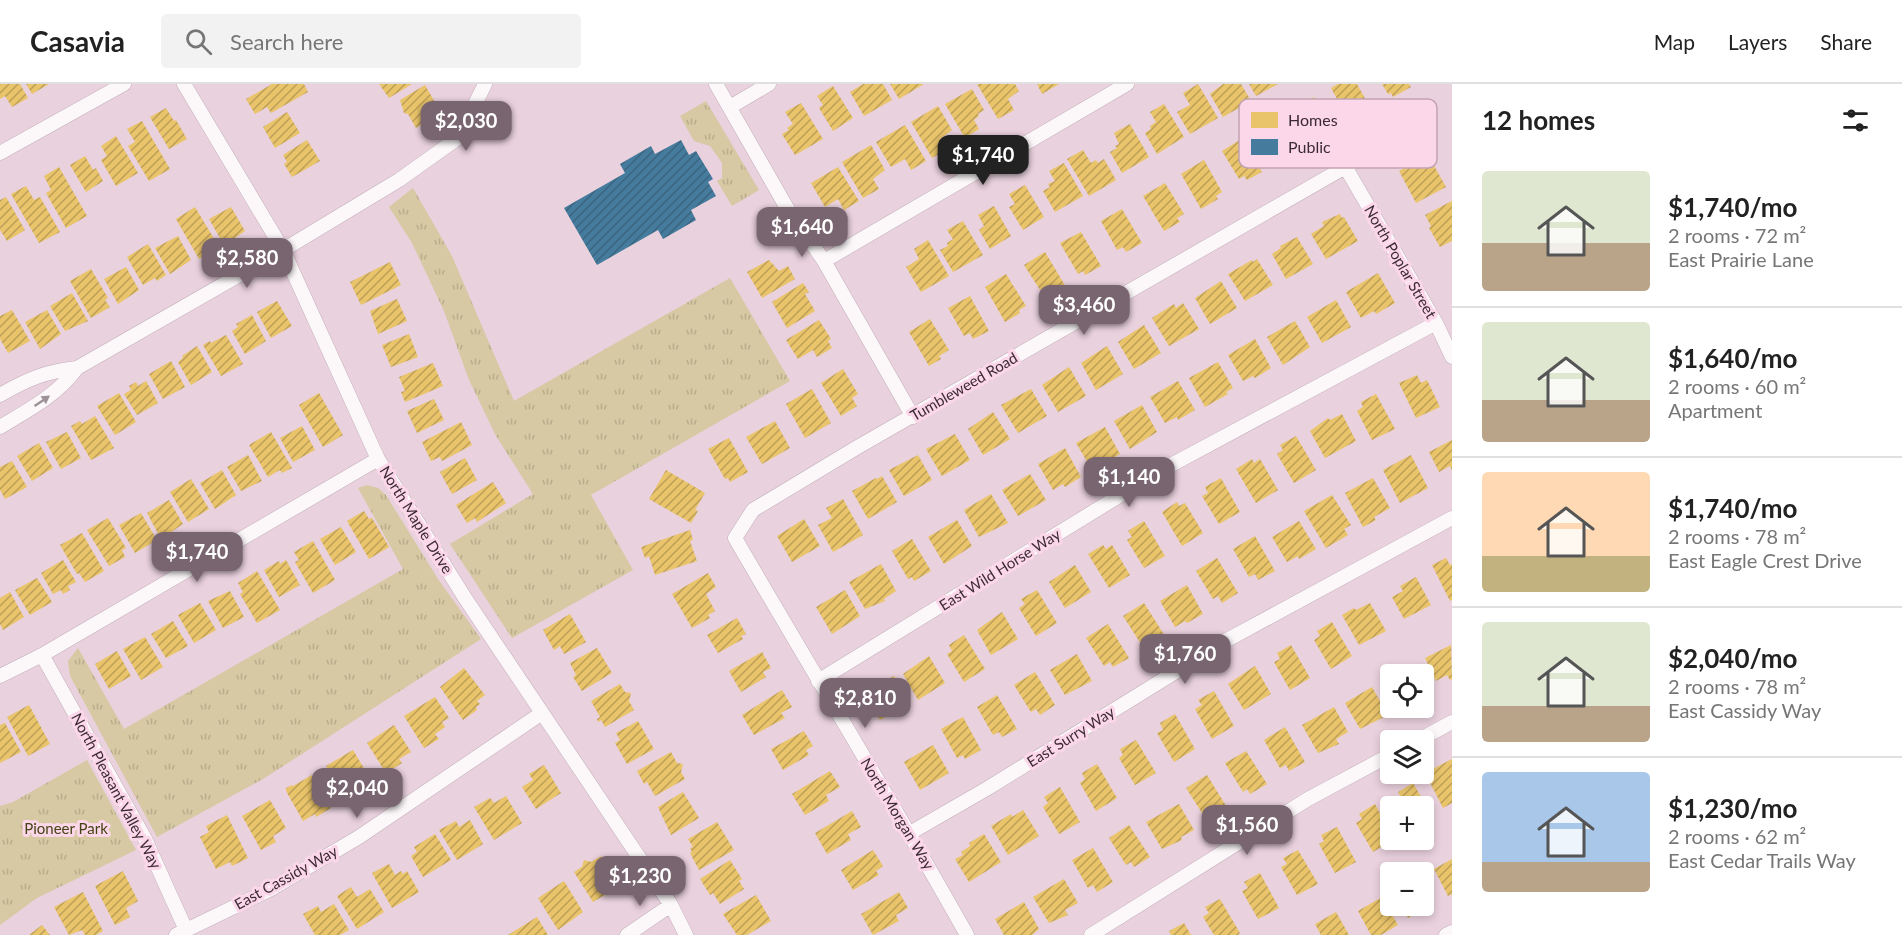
<!DOCTYPE html>
<html lang="en">
<head>
<meta charset="utf-8">
<style>
	:root { --surface:#fff; --page:#f2f2f2; --text:#222; --muted:#767676; --line:#e0e0e0; --accent:#79656f }
	body { margin:0; font-family:Lato,sans-serif; background:var(--page); color:var(--text); height:100vh; display:flex; flex-direction:column; font-size:22px; white-space:nowrap }
	* { box-sizing:border-box; margin:0 }
	p { font-size:20px; color:var(--muted) }
	.icon { flex:none; width:33px; height:33px; fill:none; stroke:currentColor; stroke-width:2; stroke-linecap:round; stroke-linejoin:round }
	.map { position:relative; flex:1; overflow:hidden }
	.sheet { display:flex; flex-direction:column; background:var(--surface); width:450px }
	.sheet>* { flex:none }
	.tools { position:absolute; left:1380px; top:580px; display:grid; gap:12px }
	.tools a { display:grid; place-items:center; width:54px; height:54px; border-radius:6px; background:var(--surface); box-shadow:0 3px 9px #0003; font-size:30px }
	.price { position:absolute; translate:-50% -51px; padding:0 14px; border-radius:12px; background:var(--accent); color:#fff; font-size:20px; line-height:39px; filter:drop-shadow(0 2px 3px #0008) }
	.price::after { content:''; position:absolute; left:50%; top:36px; width:18px; height:14px; margin-left:-9px; background:inherit; clip-path:polygon(0 0,100% 0,50% 100%) }
	.price.current { background:#222; color:#fff }
	ul { padding:0; list-style:none }
	li { display:flex; align-items:center; gap:18px; height:150px; padding:0 30px }
	li+li { border-top:2px solid var(--line) }
	li span { display:grid; place-items:center; flex:none; width:168px; height:120px; border-radius:6px; color:#555 }
	li>.icon { margin-inline-start:auto }
	span .icon { width:72px; height:72px; fill:#fffc; stroke-width:1 }
	li b { font-size:26px }
	h2 { display:flex; justify-content:space-between; align-items:center; height:72px; padding:0 30px; font-size:26px }
	header { display:flex; align-items:center; gap:36px; box-sizing:border-box; height:84px; padding:0 30px; background:var(--surface); border-bottom:2px solid var(--line) }
	header strong { font-size:28px }
	nav { display:flex; gap:33px; margin-inline-start:auto; font-size:21px }
	.search { width:420px; height:54px; background:var(--page); display:flex; align-items:center; gap:15px; box-sizing:border-box; padding:0 21px; border-radius:6px; color:var(--muted); font-size:22px }
	main { display:flex; flex:1; min-height:0 }
	.map>svg:first-child { display:block }
	.grass { fill:url(#grass-tufts) }
	.homes { fill:url(#homes-hatch) }
	.public { fill:url(#public-hatch) }
	.lines { fill:none; stroke-linecap:round; stroke-linejoin:round }
	.street-casing { stroke:#c2afb9; stroke-width:15 }
	.street { stroke:#fcf8fa; stroke-width:14 }
	.oneway { fill:#9c9297 }
	.labels { text-anchor:middle; stroke-width:6; stroke-linejoin:round; paint-order:stroke }
	.street-label { font-size:15px; fill:#3c2b34; stroke:#fbd7e9 }
	.park-label { font-size:15px; fill:#454315; stroke:#fbd7e9 }
	.key { fill:#fbd7e9; stroke:#c2a3b3; stroke-width:1.5 }
	.key-label { font-size:16px; fill:#3c2b34 }
</style>
</head>
<body>
<header>
<strong>Casavia</strong>
<div class="search"><svg class="icon" aria-label="search" viewBox="0 0 24 24"><circle cx="10" cy="10" r="6"/><path d="M15 15l6 6"/></svg>Search here</div>
<nav><a>Map</a><a>Layers</a><a>Share</a></nav>
</header>
<main>
<div class="map">
<svg width="1452" height="851" viewBox="0 0 1452 851">
	<defs>
		<pattern id="grass-tufts" width="24" height="20" patternUnits="userSpaceOnUse" patternTransform="scale(1.5)"><rect width="24" height="20" fill="#d6c9a3"/><path d="M3 7l-1-3M5 7V3M7 7l1-3M15 17l-1-3M17 17v-4M19 17l1-3" fill="none" stroke="#b9ad8d"/></pattern>
		<pattern id="homes-hatch" width="6" height="6" patternUnits="userSpaceOnUse" patternTransform="scale(1.5)"><rect width="6" height="6" fill="#e9c46a"/><path d="M-1 1l2-2M0 6l6-6M5 7l2-2" fill="none" stroke="#be9f58"/></pattern>
		<pattern id="public-hatch" width="6" height="6" patternUnits="userSpaceOnUse" patternTransform="scale(1.5)"><rect width="6" height="6" fill="#457b9d"/><path d="M-1 1l2-2M0 6l6-6M5 7l2-2" fill="none" stroke="#3b6581"/></pattern>
	</defs>
	<rect width="100%" height="100%" fill="#e9d1dd"/>
	<path class="grass" d="M706 17 759 106 732 122 717 97 722 94V79L710 62 694 57 680 32Z
		M413 104 452 172 514 317 730 194 790 297 591 411 633 486 512 554 450 460 533 410 496 352 469 296 444 227 412 159 389 123Z
		M367 401 378 404 386 411 438 495 481 555 263 695 157 753 70 592 68 577 78 564 124 645 403 485 358 404Z
		M87 676 136 766 37 814 0 841V722L13 718Z"/>
	<path class="homes" d="M0 0H20L28 14 12 23 5 12 0 15Z
		M26 0H49L32 10Z
		M272 0H304L308 8 271 29 267 23 255 30 246 15Z
		M379 0H412L389 14Z
		M863 0H883L892 16 864 32 850 8Z
		M890 0H924L899 15Z
		M977 0H1015L1019 7 1008 15 1014 26 998 35Z
		M1037 0H1059L1042 10Z
		M1198 0 1218 34 1190 50 1177 28 1190 21 1183 9Z
		M1223 0H1241L1251 17 1223 33 1210 10Z
		M1249 0H1278L1256 12Z
		M1338 0H1357L1372 27 1356 36 1352 30 1347 33 1331 4Z
		M1382 0H1409L1411 3 1393 13 1391 9 1388 10Z
		M425 1 436 20 438 19 444 28 416 44 408 30 404 29 400 16Z
		M833 2 853 34 833 47 819 24 823 21 817 12Z
		M972 5 984 26 978 30 979 32 974 36 979 45 965 54 945 20Z
		M1314 13 1333 47 1317 57 1314 53 1310 55 1294 25Z
		M801 19 823 55 795 71 782 50 789 46 787 44 793 40 785 28Z
		M1164 20 1184 53 1157 70 1145 49 1151 45 1150 42 1156 38 1150 28Z
		M938 22 952 46 940 55 946 66 932 74 911 38Z
		M166 24 174 37 176 36 187 55 169 65 150 33Z
		M287 28 300 49 275 64 263 43Z
		M142 37 170 85 149 97 128 62 135 58 127 45Z
		M1130 40 1149 73 1122 89 1110 68 1117 64 1115 62 1119 60 1114 49Z
		M905 41 926 77 911 86 905 75 891 83 876 58Z
		M116 52 138 89 116 102 101 76 107 72 101 62Z
		M1243 54 1262 88 1247 96 1244 92 1239 95 1222 67Z
		M307 56 320 77 292 93 284 80 287 78 283 71Z
		M871 61 885 86 873 95 879 105 863 114 842 78Z
		M1083 66 1091 79 1096 76 1098 79 1104 75 1116 96 1089 112 1067 75Z
		M1428 71 1446 103 1416 119 1399 87Z
		M85 72 93 86 96 84 103 97 86 108 70 81Z
		M1204 76 1222 108 1216 112 1218 115 1201 125 1181 90Z
		M1064 79 1083 112 1055 128 1043 107 1050 103 1048 100 1055 97 1049 87Z
		M59 83 87 132 66 144 46 109 51 106 44 92Z
		M838 83 859 117 844 126 838 115 825 123 811 99Z
		M1165 99 1184 130 1177 134 1180 138 1164 147 1143 112Z
		M1025 101 1044 133 1023 146 1009 123 1015 120 1009 110Z
		M26 102 34 116 40 113 60 148 39 159 11 110Z
		M6 113 25 146 7 157 0 146V116Z
		M1452 117V157L1440 163 1429 144 1431 142 1425 131Z
		M994 122 1011 152 990 165 979 146 984 142 978 131Z
		M195 123 219 163 213 167 212 165 199 175 176 135Z
		M231 123 245 147 224 161 209 135Z
		M1122 125 1142 159 1126 168 1123 163 1117 166 1101 137Z
		M1340 130 1342 134 1344 133 1358 157 1326 175 1311 150 1324 142 1322 138Z
		M963 137 983 171 953 188 940 166 948 162 947 159 953 155 947 146Z
		M1081 148 1101 182 1085 191 1083 187 1078 190 1060 159Z
		M178 152 191 176 170 190 155 164Z
		M1297 153 1313 180 1286 195 1272 170 1281 164 1280 162Z
		M928 156 949 192 921 208 906 183 919 175 914 165Z
		M148 160 166 191 157 197 155 194 143 201 127 173Z
		M1045 168 1066 203 1050 211 1045 203 1040 206 1024 181Z
		M1257 175 1273 201 1245 217 1228 190 1252 176 1253 178Z
		M769 176 779 187 788 182 795 195 762 214 747 188Z
		M390 178 401 201 361 221 350 198Z
		M126 183 139 206 118 220 104 195Z
		M91 185 108 214 105 216 110 223 91 234 70 197Z
		M1378 189 1395 219 1376 230 1374 227 1361 234 1346 208Z
		M1006 190 1026 222 1019 226 1020 229 1005 238 985 203Z
		M1221 197 1237 224 1210 240 1195 214Z
		M803 199 809 208 805 210 815 227 787 244 772 218Z
		M72 209 88 237 65 247 50 222Z
		M970 212 989 247 973 255 970 249 964 252 948 224Z
		M397 215 407 237 378 250 370 227Z
		M1336 216 1351 243 1322 259 1307 233Z
		M277 217 292 242 271 254 257 228Z
		M1183 219 1199 245 1169 262 1152 234 1174 220 1176 224Z
		M12 226 30 257 8 269 0 255V232Z
		M47 226 61 250 40 265 25 238Z
		M252 231 266 257 245 270 232 247 238 243 236 240Z
		M930 235 949 266 939 272 941 275 929 282 909 248Z
		M819 236 831 255 828 257 832 264 817 273 813 266 798 275 786 256Z
		M1295 237 1310 263 1283 281 1267 253Z
		M1144 241 1161 269 1134 285 1118 258Z
		M409 250 418 273 391 283 382 261Z
		M226 251 243 280 221 292 203 261 210 257 211 259Z
		M1255 255 1271 284 1255 294 1253 292 1243 297 1228 271Z
		M197 262 212 288 191 301 178 278 183 274 182 272Z
		M1107 262 1123 290 1096 306 1081 279Z
		M171 277 185 303 163 315 149 290Z
		M1218 278 1233 304 1226 308 1228 310 1205 323 1189 294Z
		M433 279 443 302 405 318 401 308 405 307 399 293Z
		M1069 283 1086 312 1058 328 1042 301Z
		M843 285 858 310 852 314 857 322 841 332 821 299Z
		M1417 291 1421 299 1427 296 1440 323 1416 334 1399 299Z
		M146 297 158 319 137 331 124 310 131 306 129 302 136 298 138 302Z
		M1178 297 1195 326 1178 336 1177 333 1165 339 1150 313Z
		M812 305 831 339 805 354 786 320Z
		M1031 305 1047 332 1018 349 1001 321Z
		M119 309 136 338 115 351 97 322Z
		M319 309 343 351 323 363 299 321Z
		M1376 310 1395 345 1372 356 1357 327 1363 323 1361 318Z
		M434 315 444 336 417 349 407 327Z
		M1142 321 1157 348 1130 365 1114 337Z
		M993 328 1010 355 983 371 968 345Z
		M1342 330 1356 357 1325 374 1310 347 1328 334 1330 336Z
		M95 332 114 364 91 376 71 342 80 337 82 340Z
		M775 337 790 364 762 380 746 353Z
		M461 338 472 361 442 377 440 373 431 377 422 358Z
		M302 342 315 366 293 378 280 354Z
		M1105 343 1120 370 1092 386 1076 359Z
		M67 348 81 374 61 385 46 358Z
		M271 348 292 384 282 389 280 386 268 393 249 361Z
		M955 350 970 376 942 392 926 365Z
		M1296 352 1316 386 1294 399 1277 370 1283 366 1280 361Z
		M729 354 748 388 730 398 728 394 725 395 708 365Z
		M1452 356V386L1450 382 1439 388 1429 368Z
		M39 359 53 384 32 397 17 372Z
		M1065 364 1081 393 1065 403 1063 400 1053 406 1038 380Z
		M248 371 262 397 241 407 227 383Z
		M918 371 932 396 904 412 889 386Z
		M1411 371 1428 404 1400 419 1383 386Z
		M465 374 477 396 452 410 440 388Z
		M1252 375 1254 379 1260 375 1278 406 1256 419 1236 385Z
		M12 377 27 403 5 415 0 406V383Z
		M222 386 236 411 215 425 200 399Z
		M666 386 705 409 695 426 698 427 691 439 649 415Z
		M1030 390 1046 416 1018 432 1002 406Z
		M882 392 897 418 868 435 852 407 876 394 877 395Z
		M1221 394 1240 428 1219 440 1202 412 1208 409 1205 403Z
		M1373 394 1390 424 1374 433 1376 436 1363 443 1345 409Z
		M191 395 209 425 188 438 170 408Z
		M493 398 506 419 477 438 475 434 467 439 456 421Z
		M991 410 1008 439 979 453 964 426Z
		M1332 411 1351 441 1344 445 1348 451 1326 464 1304 427Z
		M843 415 863 451 833 468 818 441 832 434 826 424Z
		M169 416 183 440 161 455 147 429Z
		M1177 418 1179 422 1185 419 1203 449 1182 462 1162 428Z
		M364 427 369 435 372 434 389 463 369 475 347 437Z
		M141 429 157 456 135 469 119 441Z
		M108 434 126 464 122 466 125 473 109 482 87 446Z
		M804 435 820 462 792 478 777 452Z
		M957 436 972 462 944 480 928 453Z
		M1144 437 1165 472 1144 484 1127 456 1132 453 1128 447Z
		M1299 437 1316 465 1299 475 1298 472 1287 478 1272 453Z
		M341 443 356 468 335 481 320 455Z
		M690 446 693 456 690 457 697 477 655 491 649 472 645 474 641 463Z
		M82 449 104 487 85 498 79 489 77 490 60 461Z
		M1255 452 1275 487 1258 496 1255 490 1249 493 1233 465Z
		M912 455 931 487 914 497 912 493 908 495 892 467Z
		M313 457 335 496 313 509 295 478 299 476 294 468Z
		M1103 461 1106 465 1112 461 1130 491 1109 504 1088 470Z
		M1217 474 1238 509 1222 519 1218 512 1213 515 1196 487Z
		M1446 474 1450 481 1452 480V516L1450 517 1432 481Z
		M63 476 76 498 68 502 70 506 63 510 61 506 53 510 41 489Z
		M286 476 300 501 279 513 264 486 279 477 280 480Z
		M881 480 896 507 884 515 885 517 865 525 849 498Z
		M1075 481 1091 508 1065 524 1049 498Z
		M257 487 280 526 257 539 240 510 243 508 238 499Z
		M708 489 716 503 706 510 715 527 708 531 710 534 692 544 672 510Z
		M1416 493 1431 521 1404 535 1392 513 1403 507 1400 502Z
		M37 494 52 518 30 531 15 506Z
		M1187 501 1203 530 1187 539 1185 537 1175 543 1160 517Z
		M845 506 860 532 832 550 816 523Z
		M1037 506 1057 539 1036 552 1019 524 1025 520 1021 515Z
		M230 507 244 533 223 544 208 517Z
		M10 508 24 533 3 546 0 540V514Z
		M200 519 216 546 194 559 178 531Z
		M1144 519 1165 552 1150 561 1147 556 1141 560 1123 532Z
		M1370 519 1386 547 1359 561 1342 531 1354 524 1356 526Z
		M1002 528 1018 555 991 571 977 546Z
		M570 530 586 558 564 570 560 562 554 566 543 546Z
		M737 534 746 550 741 552 743 555 718 569 707 551Z
		M173 537 188 562 166 574 151 550Z
		M1332 538 1352 572 1331 585 1314 556 1320 552 1317 547Z
		M1108 540 1129 574 1113 583 1110 578 1104 582 1086 554Z
		M964 551 985 585 964 598 947 570 952 567 949 561Z
		M145 553 163 583 141 596 123 565Z
		M1291 561 1310 594 1290 606 1274 578 1280 575 1277 569Z
		M1451 561 1452 595 1450 596 1447 591 1436 597 1425 574Z
		M597 564 612 589 582 607 573 593 576 591 570 579Z
		M117 567 131 592 109 605 95 580Z
		M762 568 771 584 763 588 766 593 741 608 729 587Z
		M1077 570 1092 597 1065 611 1050 586Z
		M929 572 945 599 918 616 903 590Z
		M1255 582 1271 610 1244 626 1228 600Z
		M464 584 485 611 477 617 480 620 476 623 477 626 463 636 440 603Z
		M1035 588 1055 621 1040 631 1036 625 1031 628 1014 601Z
		M894 592 909 619 880 636 863 608Z
		M620 600 625 608 631 609 629 617 634 626 605 643 601 636 598 638 597 635 600 633 591 617Z
		M1372 603 1388 631 1360 645 1345 619Z
		M782 606 792 623 781 629 785 634 754 651 742 631Z
		M1214 607 1234 642 1212 655 1195 625 1202 621 1198 616Z
		M997 611 1017 645 1002 653 999 648 993 651 977 623Z
		M435 613 449 634 442 638 445 643 435 650 439 655 424 664 404 632Z
		M29 621 50 660 28 672 7 633Z
		M1334 623 1348 648 1336 655 1339 660 1318 669 1302 641Z
		M1175 630 1195 665 1174 678 1157 649 1163 646 1160 639Z
		M963 633 981 666 965 675 963 671 957 674 941 645Z
		M638 637 654 665 627 680 615 659 620 656 616 649Z
		M5 639 21 668 0 679V641Z
		M394 641 411 668 399 675 402 679 386 689 367 659Z
		M1285 643 1305 678 1289 687 1286 681 1280 684 1264 656Z
		M804 647 813 662 806 666 809 671 783 686 771 665Z
		M1136 656 1156 689 1135 701 1119 674 1123 671 1120 665Z
		M933 661 949 689 920 706 904 678Z
		M353 666 371 696 360 703 361 705 346 715 326 682Z
		M1246 667 1267 700 1250 710 1247 705 1243 708 1225 679Z
		M671 668 677 679 683 680 681 688 685 695 655 712 647 698 644 700 637 687Z
		M1452 675V719L1443 724 1425 689Z
		M1097 680 1117 714 1096 727 1080 699 1085 695 1082 689Z
		M544 681 561 709 536 725 522 703 533 696 529 690Z
		M830 687 840 703 826 711 829 717 805 731 792 710Z
		M312 691 331 724 316 733 315 730 303 737 286 707V704L292 701 293 702Z
		M1207 691 1228 725 1212 734 1208 729 1204 732 1186 704Z
		M1413 699 1433 733 1424 739V723H1398L1395 718 1401 714 1398 708Z
		M1060 703 1080 738 1059 750 1043 723 1048 719 1044 713Z
		M683 708 699 734 671 751 658 723Z
		M506 712 522 739 494 756 474 723 490 714 494 719Z
		M270 716 286 744 273 752 276 758 261 766 242 732Z
		M1179 720 1194 746 1181 753 1182 756 1162 765 1146 738Z
		M1375 720 1390 748V756H1393L1373 768 1356 739 1362 735 1359 730Z
		M1023 726 1039 752 1008 771 991 742 1011 730 1012 733Z
		M852 727 861 743 848 750 851 756 827 770 815 749Z
		M227 731 248 774 232 782 230 778 216 785 200 753 209 748 206 742Z
		M470 736 483 760 457 776 439 746 456 737 459 743Z
		M717 738 734 766 699 786 690 769 692 768 690 764 693 763 688 755Z
		M1129 741 1150 773 1134 783 1131 778 1126 781 1109 754Z
		M1337 743 1356 778 1335 789 1319 760 1324 757 1321 751Z
		M435 750 451 776 423 793 411 772 417 768 414 763Z
		M984 750 1001 778 969 798 955 775 963 771 961 768 970 762 969 759Z
		M1093 764 1113 798 1097 808 1093 801 1088 804 1072 776Z
		M873 766 883 782 876 787 879 791 853 806 841 786Z
		M1298 766 1318 800 1297 811 1281 783 1287 780 1283 774Z
		M601 772 620 802 593 818 574 788 582 783 584 776 591 778Z
		M1452 775V810L1448 812 1434 785Z
		M730 776 742 795 739 797 744 805 720 820 713 809 710 811 700 795Z
		M389 780 395 791 401 787 403 790 407 787 419 808 392 824 372 789Z
		M123 787 138 817 126 824 130 833 115 841 95 802Z
		M1260 789 1279 824 1258 835 1242 807 1248 804 1244 798Z
		M1064 795 1078 819 1065 826 1068 831 1049 839 1033 813Z
		M564 797 583 828 558 846 538 814Z
		M1424 801 1434 820 1408 834 1402 822H1424Z
		M351 803 357 813 370 805 384 828 357 845 337 812Z
		M83 808 103 847 96 851H85L82 846 69 851 54 823Z
		M899 808 908 824 896 831 899 837 873 851 861 830Z
		M756 811 771 837 747 851H737L723 830Z
		M1382 813 1398 841 1381 851H1371L1358 827Z
		M1220 815 1240 849 1238 851H1214L1203 833 1209 829 1205 823Z
		M1024 818 1039 845 1032 851H1004L995 835Z
		M334 820 349 846 340 851H315L303 830 318 822 321 828Z
		M1336 828 1349 851H1321L1315 840Z
		M537 833 548 851H508Z
		M1184 839 1191 851H1171L1169 847Z
		M42 841 50 851H29Z"/>
	<path class="public" d="M681 56 689 71 696 67 713 95 708 98 716 112 691 126 696 136 663 155 658 146 597 181 564 124 625 89 620 80 651 62 655 70Z"/>
	<g class="lines">
		<defs>
			<path id="street" d="M184 0 283 166 378 375 465 514 671 821 686 851
				M716 0 787 124 824 177 913 333
				M730 23 769 0
				M0 69 124 0
				M1346 84 1436 239 1452 273
				M824 177 1127 0
				M0 311C26 296 46 287 77 284
				M0 343C30 325 56 312 77 284L283 166 399 96 458 54 485 0
				M42 571 145 755 186 846
				M0 592 42 571 378 375
				M818 597 1158 388 1436 239
				M1417 657 1452 638
				M910 749 988 704 1227 556 1452 434
				M176 851 271 805 359 753 542 629
				M627 851 671 821
				M967 851C892 717 812 587 735 454L753 426 856 364 1422 39
				M1091 851 1308 715 1390 671
				M1446 851 1452 848"/>
		</defs>
		<use href="#street" class="street-casing"/>
		<use href="#street" class="street"/>
	</g>
	<defs><path id="oneway-solid" d="M-6-.8H1V-3.2L6.5 0L1 3.2V.8H-6Z" transform="scale(1.5)"/></defs>
	<use class="oneway" href="#oneway-solid" transform="translate(42 317) rotate(-34)"/>
	<g class="labels">
		<g class="street-label">
			<text transform="translate(1400 178) rotate(60)" y="5">North Poplar Street</text>
			<text transform="translate(964 303) rotate(-30)" y="5">Tumbleweed Road</text>
			<text transform="translate(416 436) rotate(58)" y="5">North Maple Drive</text>
			<text transform="translate(1000 486) rotate(-32)" y="5">East Wild Horse Way</text>
			<text transform="translate(1071 653) rotate(-32)" y="5">East Surry Way</text>
			<text transform="translate(116 707) rotate(62)" y="5">North Pleasant Valley Way</text>
			<text transform="translate(897 730) rotate(59)" y="5">North Morgan Way</text>
			<text transform="translate(286 794) rotate(-29)" y="5">East Cassidy Way</text>
		</g>
		<g class="park-label">
			<text x="66" y="750">Pioneer Park</text>
		</g>
	</g>
	<rect x="1239" y="15" width="198" height="69" rx="9" class="key"/>
	<rect x="1251" y="28" width="27" height="16" fill="#e9c46a"/>
	<rect x="1251" y="55" width="27" height="16" fill="#457b9d"/>
	<g class="key-label">
		<text x="1288" y="42">Homes</text>
		<text x="1288" y="69">Public</text>
	</g>
</svg>
<div class="tools">
<a><svg class="icon" aria-label="locate" viewBox="0 0 24 24"><circle cx="12" cy="12" r="6"/><path d="M12 2v4M12 18v4M2 12h4M18 12h4"/></svg></a>
<a><svg class="icon" aria-label="layers" viewBox="0 0 24 24"><path d="M12 4l9 5-9 5-9-5zM3 14l9 5 9-5"/></svg></a>
<a>+</a>
<a>−</a>
</div>
<b class="price" style="left:466px;top:68px">$2,030</b>
<b class="price current" style="left:983px;top:102px">$1,740</b>
<b class="price" style="left:802px;top:174px">$1,640</b>
<b class="price" style="left:247px;top:205px">$2,580</b>
<b class="price" style="left:1084px;top:252px">$3,460</b>
<b class="price" style="left:1129px;top:424px">$1,140</b>
<b class="price" style="left:197px;top:499px">$1,740</b>
<b class="price" style="left:1185px;top:601px">$1,760</b>
<b class="price" style="left:865px;top:645px">$2,810</b>
<b class="price" style="left:357px;top:735px">$2,040</b>
<b class="price" style="left:1247px;top:772px">$1,560</b>
<b class="price" style="left:640px;top:823px">$1,230</b>
</div>
<section class="sheet">
<h2>12 homes<svg class="icon" aria-label="filters" viewBox="0 0 24 24"><path d="M4 7h16M4 17h16"/><circle cx="9" cy="7" r="2"/><circle cx="15" cy="17" r="2"/></svg></h2>
<ul>
<li><span style="background:linear-gradient(#dfe7d0 60%,#b9a48a 0)"><svg class="icon" aria-label="home" viewBox="0 0 24 24"><path d="M3 11l9-7 9 7M6 9v11h12V9"/></svg></span><div><b>$1,740/mo</b><p>2 rooms · 72 m²</p><p>East Prairie Lane</p></div></li>
<li><span style="background:linear-gradient(#dfe7d0 65%,#b9a48a 0)"><svg class="icon" aria-label="home" viewBox="0 0 24 24"><path d="M3 11l9-7 9 7M6 9v11h12V9"/></svg></span><div><b>$1,640/mo</b><p>2 rooms · 60 m²</p><p>Apartment</p></div></li>
<li><span style="background:linear-gradient(#ffd9b3 70%,#c2b280 0)"><svg class="icon" aria-label="home" viewBox="0 0 24 24"><path d="M3 11l9-7 9 7M6 9v11h12V9"/></svg></span><div><b>$1,740/mo</b><p>2 rooms · 78 m²</p><p>East Eagle Crest Drive</p></div></li>
<li><span style="background:linear-gradient(#dfe7d0 70%,#b9a48a 0)"><svg class="icon" aria-label="home" viewBox="0 0 24 24"><path d="M3 11l9-7 9 7M6 9v11h12V9"/></svg></span><div><b>$2,040/mo</b><p>2 rooms · 78 m²</p><p>East Cassidy Way</p></div></li>
<li><span style="background:linear-gradient(#a9c7e8 75%,#b9a48a 0)"><svg class="icon" aria-label="home" viewBox="0 0 24 24"><path d="M3 11l9-7 9 7M6 9v11h12V9"/></svg></span><div><b>$1,230/mo</b><p>2 rooms · 62 m²</p><p>East Cedar Trails Way</p></div></li>
</ul>
</section>
</main>
</body>
</html>
